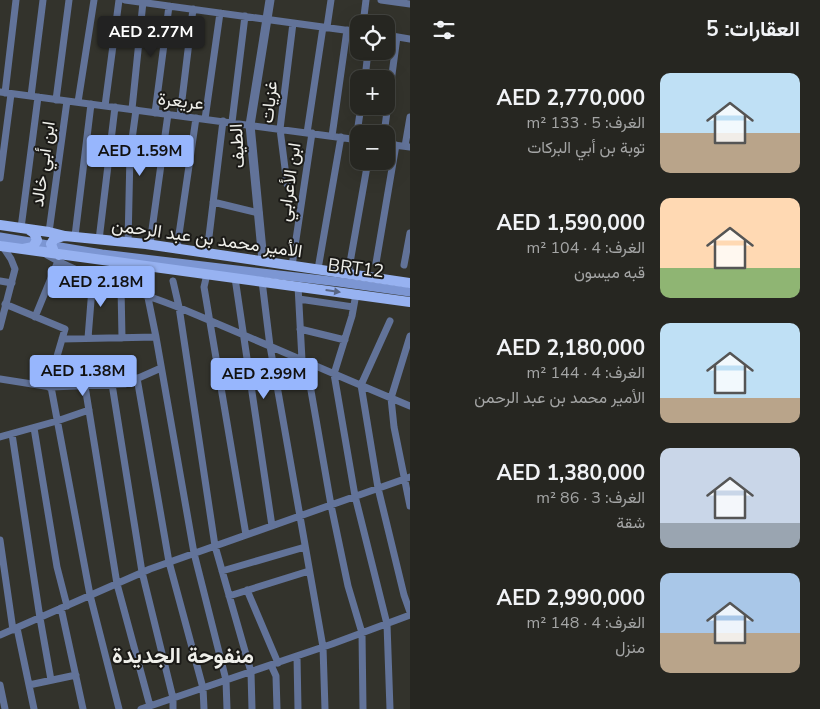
<!DOCTYPE html>
<html lang="ar">
<head>
<meta charset="utf-8">
<style>
	:root { --surface:#262621; --page:#32322e; --text:#f1f3f6; --muted:#a4a5a5; --line:#42433f; --accent:#97b6fd }
	body { margin:0; font-family:"Nunito Sans",Vazirmatn,sans-serif; background:var(--page); color:var(--text); direction:rtl; height:100vh; display:flex; flex-direction:column; font-size:19px; white-space:nowrap }
	* { box-sizing:border-box; margin:0 }
	p { font-size:16px; color:var(--muted) }
	.icon { flex:none; width:28px; height:28px; fill:none; stroke:currentColor; stroke-width:2; stroke-linecap:round; stroke-linejoin:round }
	.map { position:relative; flex:1; overflow:hidden; direction:ltr }
	.details { display:flex; flex-direction:column; background:var(--surface); width:410px }
	.details>* { flex:none }
	.controls { position:absolute; left:350px; top:15px; display:grid; gap:10px }
	.controls a { display:grid; place-items:center; width:45px; height:45px; border-radius:10px; background:var(--surface); box-shadow:0 5px 20px #0002,0 0 0 1px var(--line); font-size:25px }
	.price { position:absolute; translate:-50% -42px; padding:0 11px; border-radius:5px; background:var(--accent); color:#111; font-size:16px; line-height:32px; filter:drop-shadow(0 1px 2px #0008) }
	.price::after { content:''; position:absolute; left:50%; top:30px; width:15px; height:11px; margin-left:-8px; background:inherit; clip-path:polygon(0 0,100% 0,50% 100%) }
	.price.active { background:#222; color:#fff }
	ul { padding:0; list-style:none }
	li { display:flex; align-items:center; gap:15px; height:125px; padding:0 20px }
	li span { display:grid; place-items:center; flex:none; width:140px; height:100px; border-radius:10px; color:#555 }
	li>.icon { margin-inline-start:auto }
	span .icon { width:60px; height:60px; fill:#fffc; stroke-width:1 }
	li b { font-size:21px }
	h2 { display:flex; justify-content:space-between; align-items:center; height:60px; padding:0 20px; font-size:21px }
	main { display:flex; flex:1; min-height:0 }
	.map>svg:first-child { display:block }
	.lines { fill:none; stroke-linecap:round; stroke-linejoin:round }
	.minor { stroke:#627399; stroke-width:7 }
	.tertiary { stroke:#627399; stroke-width:9 }
	.secondary { stroke:#7c96d3; stroke-width:9 }
	.primary { stroke:#97b2f1; stroke-width:10 }
	.oneway { fill:#596684 }
	.labels { text-anchor:middle; stroke-width:4; stroke-linejoin:round; paint-order:stroke }
	.street-label { font-size:18px; fill:#efefea; stroke:#1b1a17 }
	.district-label { font-size:22px; font-weight:bold; fill:#efefea; stroke:#1b1a17 }
</style>
</head>
<body>
<main>
<section class="details">
<h2>العقارات: 5<svg class="icon" aria-label="filters" viewBox="0 0 24 24"><path d="M4 7h16M4 17h16"/><circle cx="9" cy="7" r="2"/><circle cx="15" cy="17" r="2"/></svg></h2>
<ul>
<li><span style="background:linear-gradient(#bfe0f5 60%,#b9a48a 0)"><svg class="icon" aria-label="home" viewBox="0 0 24 24"><path d="M3 11l9-7 9 7M6 9v11h12V9"/></svg></span><div><b>AED 2,770,000</b><p>الغرف: 5 · 133 m²</p><p>توبة بن أبي البركات</p></div></li>
<li><span style="background:linear-gradient(#ffd9b3 70%,#8fb573 0)"><svg class="icon" aria-label="home" viewBox="0 0 24 24"><path d="M3 11l9-7 9 7M6 9v11h12V9"/></svg></span><div><b>AED 1,590,000</b><p>الغرف: 4 · 104 m²</p><p>قبه ميسون</p></div></li>
<li><span style="background:linear-gradient(#bfe0f5 75%,#b9a48a 0)"><svg class="icon" aria-label="home" viewBox="0 0 24 24"><path d="M3 11l9-7 9 7M6 9v11h12V9"/></svg></span><div><b>AED 2,180,000</b><p>الغرف: 4 · 144 m²</p><p>الأمير محمد بن عبد الرحمن</p></div></li>
<li><span style="background:linear-gradient(#c9d6e8 75%,#9aa5b1 0)"><svg class="icon" aria-label="home" viewBox="0 0 24 24"><path d="M3 11l9-7 9 7M6 9v11h12V9"/></svg></span><div><b>AED 1,380,000</b><p>الغرف: 3 · 86 m²</p><p>شقة</p></div></li>
<li><span style="background:linear-gradient(#a9c7e8 60%,#b9a48a 0)"><svg class="icon" aria-label="home" viewBox="0 0 24 24"><path d="M3 11l9-7 9 7M6 9v11h12V9"/></svg></span><div><b>AED 2,990,000</b><p>الغرف: 4 · 148 m²</p><p>منزل</p></div></li>
</ul>
</section>
<div class="map">
<svg width="410" height="709" viewBox="0 0 410 709">
	<rect width="100%" height="100%" fill="#33332c"/>
	<g class="lines">
		<path class="minor" d="M125 0 359 32
			M381 0 410 4
			M363 24 366 0
			M327 27 331 0
			M386 35 410 39
			M365 79 368 51
			M0 92 359 140
			M5 93 16 0
			M31 96 43 0
			M56 100 69 0
			M78 102 94 0
			M105 106 119 0
			M132 109 143 2
			M155 113 169 6
			M180 116 193 9
			M205 119 220 13
			M232 122 245 16
			M307 133 323 27
			M384 134 397 37
			M332 136 347 30
			M356 140 361 106
			M386 144 410 147
			M405 146 410 117
			M0 178 11 94
			M287 184 280 129 293 23
			M213 202 259 213
			M21 228 38 97
			M49 232 67 101
			M75 236 91 104
			M99 240 115 107
			M128 243 130 154 136 110
			M150 244 168 114
			M177 248 196 118
			M207 253 223 121
			M47 255C88 279 136 290 180 308 257 340 333 374 410 406
			M376 263 396 145
			M404 265 410 233
			M146 266 144 278 156 337 194 553 226 680 227 709
			M292 266 312 133
			M318 269 341 137
			M207 274 204 287 246 535
			M348 274 368 161
			M235 278 272 526
			M0 281 12 283
			M173 281 179 307 215 546 251 672 252 709
			M262 281 270 346 323 647 325 709
			M298 286 302 360
			M121 287 122 338
			M356 294 352 316 334 374 355 496 387 624 390 709
			M299 299 353 307
			M5 304 65 329 48 387
			M35 317 58 261
			M390 321 361 385 378 488 404 595 410 612
			M0 327 15 269 11 259 3 247
			M300 329 345 340
			M410 336 391 398 394 427 410 506
			M88 338 93 276
			M62 339 156 337
			M306 362 331 505 348 586 362 633 363 709
			M137 378 169 562 203 688 204 709
			M0 379 51 387 125 384 161 368
			M112 384 142 572 173 698V709
			M85 386 117 584 150 706
			M51 387 90 595 119 709
			M34 428 57 567 67 606
			M12 434 40 618 51 680
			M0 437 57 421 89 410
			M0 540 13 630
			M222 571 305 547
			M247 590 278 663
			M229 596 309 571
			M61 608 83 709
			M17 628 34 709
			M0 635 150 569 410 477
			M297 656 298 709
			M271 665 276 676 277 709
			M0 685 5 709
			M29 685 76 675
			M141 709 332 644 410 615"/>
		<path class="tertiary" d="M263 261 250 125 270 0"/>
		<path class="secondary" d="M0 237 102 254 339 282 410 292"/>
		<path class="primary" d="M0 225 49 232 65 236 146 244 410 283
			M0 246 410 302
			M23 249 33 247 37 240 34 233 28 229
			M59 255 54 252 51 244 54 239 64 236"/>
	</g>
	<defs><path id="oneway-solid" d="M-6-.8H1V-3.2L6.5 0L1 3.2V.8H-6Z" transform="scale(1.25)"/></defs>
	<use class="oneway" href="#oneway-solid" transform="translate(333 291) rotate(8)"/>
	<g class="labels">
		<g class="street-label">
			<text transform="translate(181 101) rotate(7)" y="6">عريعرة</text>
			<text transform="translate(269 102) rotate(-84)" y="6">غزيات</text>
			<text transform="translate(237 146) rotate(-93)" y="6">الطيف</text>
			<text transform="translate(43 164) rotate(-82)" y="6">ابن أبي خالد</text>
			<text transform="translate(289 182) rotate(-82)" y="6">ابن الأعرابي</text>
			<text transform="translate(207 238) rotate(8)" y="6">الأمير محمد بن عبد الرحمن</text>
			<text transform="translate(356 268) rotate(7)" y="6">BRT12</text>
		</g>
		<g class="district-label">
			<text x="183" y="663">منفوحة الجديدة</text>
		</g>
	</g>
</svg>
<div class="controls">
<a><svg class="icon" aria-label="locate" viewBox="0 0 24 24"><circle cx="12" cy="12" r="6"/><path d="M12 2v4M12 18v4M2 12h4M18 12h4"/></svg></a>
<a>+</a>
<a>−</a>
</div>
<b class="price active" style="left:151px;top:58px">AED 2.77M</b>
<b class="price" style="left:140px;top:177px">AED 1.59M</b>
<b class="price" style="left:101px;top:308px">AED 2.18M</b>
<b class="price" style="left:83px;top:397px">AED 1.38M</b>
<b class="price" style="left:264px;top:400px">AED 2.99M</b>
</div>
</main>
</body>
</html>
